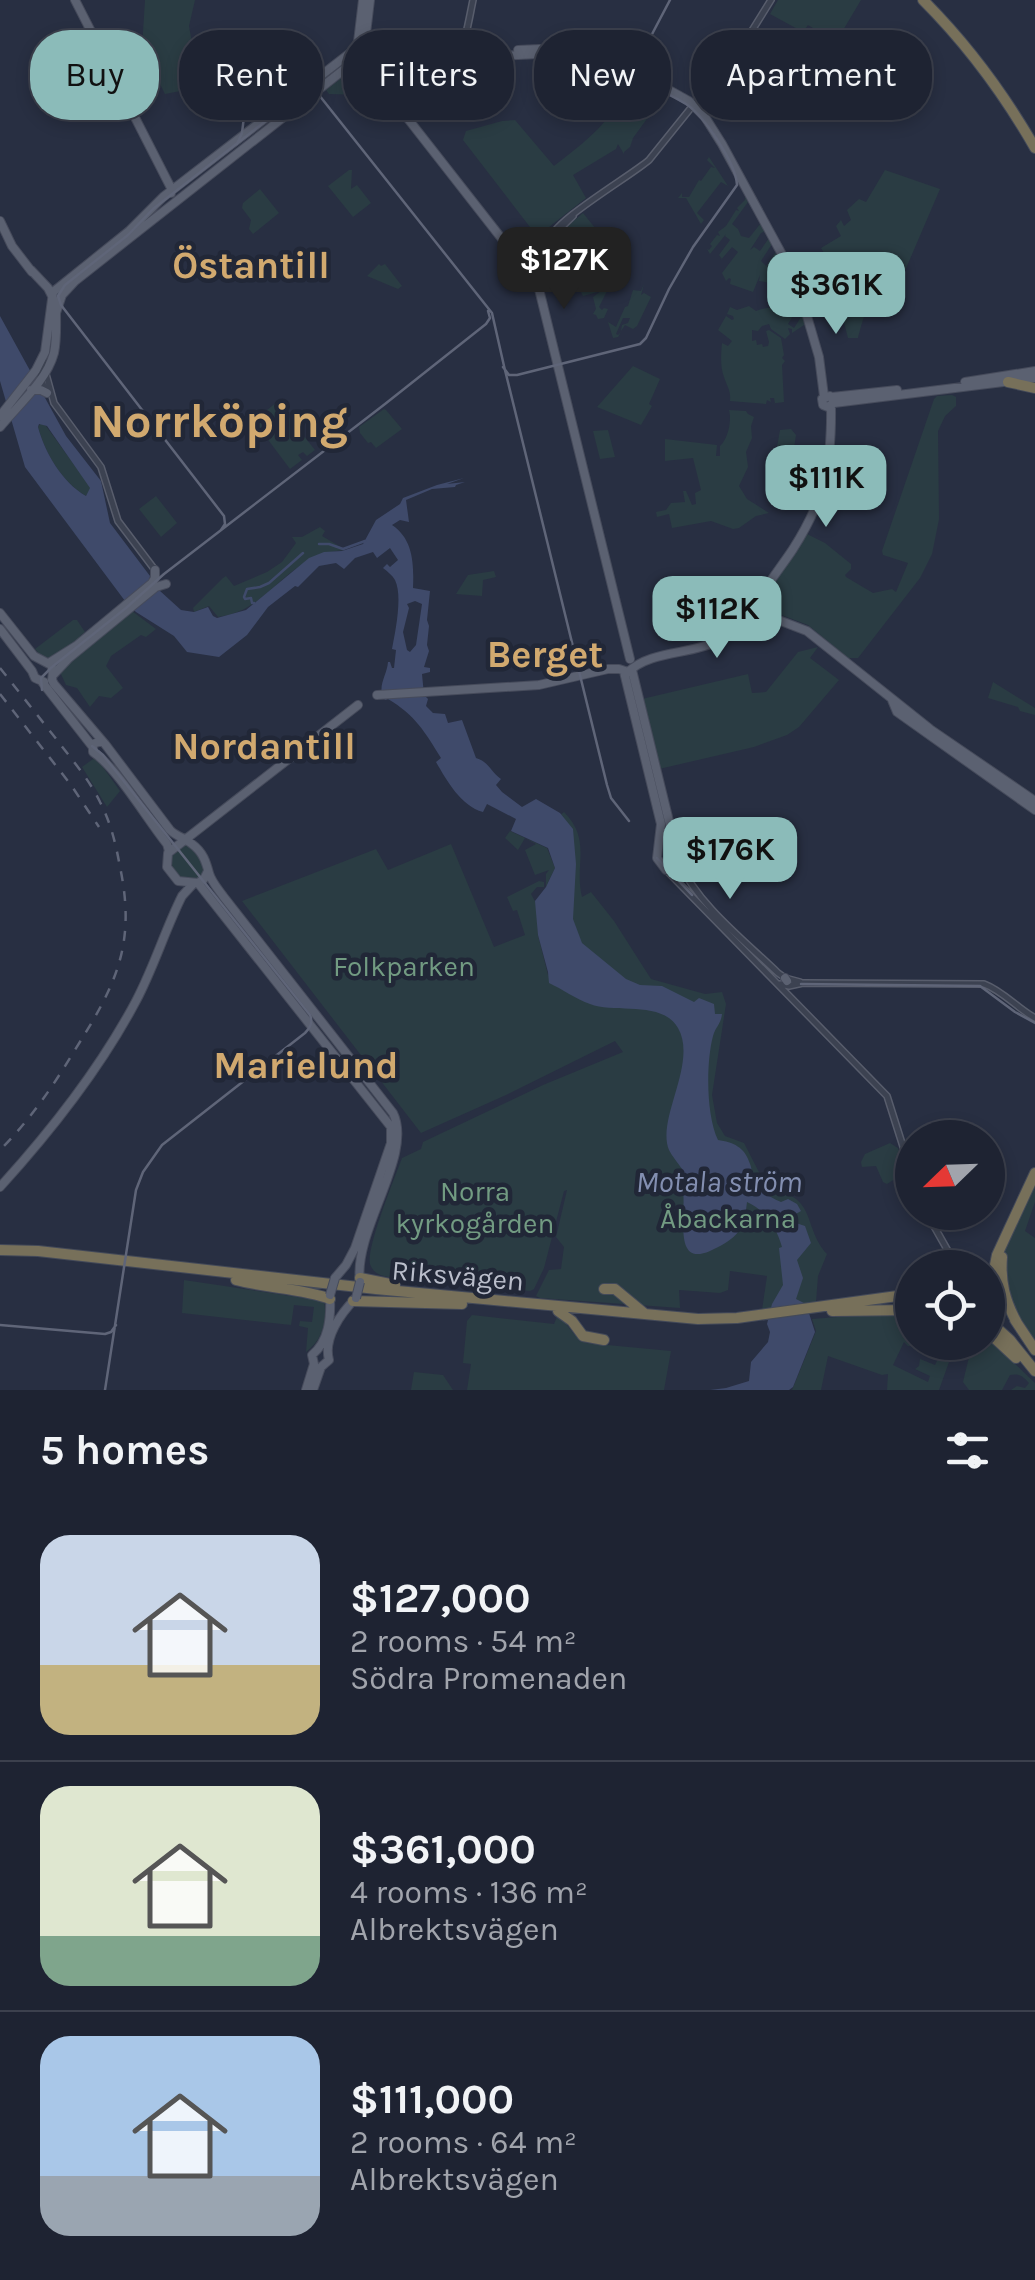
<!DOCTYPE html>
<html lang="en">
<head>
<meta charset="utf-8">
<style>
	:root { --surface:#1e2332; --page:#262b3a; --text:#f1f3f6; --muted:#a1a4ac; --line:#3c404d; --accent:#8bbbb9 }
	body { margin:0; font-family:Karla,sans-serif; background:var(--page); color:var(--text); height:100vh; display:flex; flex-direction:column; font-size:38px; white-space:nowrap }
	* { box-sizing:border-box; margin:0 }
	p { font-size:32px; color:var(--muted) }
	.icon { flex:none; width:55px; height:55px; fill:none; stroke:currentColor; stroke-width:2; stroke-linecap:round; stroke-linejoin:round }
	.map { position:relative; height:1390px; overflow:hidden }
	.side { display:flex; flex-direction:column; background:var(--surface); flex:1 }
	.side>* { flex:none }
	.banner { position:absolute; left:30px; top:30px; width:975px; height:90px; display:flex; gap:20px }
	.needle { width:65px; rotate:247deg }
	.fabs { position:absolute; left:895px; top:1120px; display:grid; gap:20px }
	.fabs a { display:grid; place-items:center; width:110px; height:110px; border-radius:50%; background:var(--surface); box-shadow:0 5px 15px #0003,0 0 0 2px var(--line); font-size:50px }
	.price { position:absolute; translate:-50% -85px; padding:0 22px; border-radius:20px; background:var(--accent); color:#111; font-size:32px; line-height:65px; filter:drop-shadow(0 2px 5px #0008) }
	.price::after { content:''; position:absolute; left:50%; top:60px; width:30px; height:22px; margin-left:-15px; background:inherit; clip-path:polygon(0 0,100% 0,50% 100%) }
	.price.on { background:#222; color:#fff }
	ul { padding:0; list-style:none }
	li { display:flex; align-items:center; gap:30px; height:250px; padding:0 40px }
	li+li { border-top:2px solid var(--line) }
	li span { display:grid; place-items:center; flex:none; width:280px; height:200px; border-radius:30px; color:#555 }
	li>.icon { margin-inline-start:auto }
	span .icon { width:120px; height:120px; fill:#fffc; stroke-width:1 }
	li b { font-size:42px }
	h2 { display:flex; justify-content:space-between; align-items:center; height:120px; padding:0 40px; font-size:42px }
	.pill { padding:0 35px; border-radius:40px; background:var(--surface); box-shadow:0 5px 15px #0003,0 0 0 2px var(--line); font-size:35px; line-height:90px }
	.pill.on { background:var(--accent); color:#111 }
	.map>svg:first-child { display:block }
	.green { fill:#2a3c43 }
	.water { fill:#3f4a6a; fill-rule:evenodd }
	.lines { fill:none; stroke-linecap:round; stroke-linejoin:round }
	.stream { stroke:#3f4a6a; stroke-width:2.5 }
	.minor-casing { stroke:#585d6c; stroke-width:8 }
	.major-casing { stroke:#464b5b; stroke-width:10 }
	.highway-casing { stroke:#444a59; stroke-width:12 }
	.minor { stroke:#3c4251; stroke-width:5 }
	.major { stroke:#5b6171; stroke-width:8 }
	.highway { stroke:#77705a; stroke-width:10 }
	.tram { stroke:#5f6578; stroke-width:2.5 }
	.rail { stroke:#5f6578; stroke-width:2.5; stroke-dasharray:10 10; stroke-linecap:butt }
	.major-bridge-casing { stroke:#464b5b; stroke-width:10; stroke-linecap:butt }
	.highway-bridge-casing { stroke:#444a59; stroke-width:12; stroke-linecap:butt }
	.major-bridge { stroke:#5b6171; stroke-width:8 }
	.highway-bridge { stroke:#77705a; stroke-width:10 }
	.labels { text-anchor:middle; stroke-width:9; stroke-linejoin:round; paint-order:stroke }
	.park-label { font-size:28px; fill:#729b82; stroke:#212737 }
	.street-label { font-size:28px; fill:#babecb; stroke:#212737 }
	.water-label { font-size:30px; font-style:italic; fill:#838fb1; stroke:#212737 }
	.district-label { font-size:38px; font-weight:bold; fill:#d1a96f; stroke:#212737 }
	.town-label { font-size:48px; font-weight:bold; fill:#d1a96f; stroke:#212737 }
</style>
</head>
<body>
<div class="map">
<svg width="1035" height="1390" viewBox="0 0 1035 1390">
	<rect width="100%" height="100%" fill="#282f42"/>
	<path class="green" d="M145 0H195L189 26 200 87 165 94 142 48Z
		M778 0H861L836 42 808 25 803 32 770 14Z
		M375 57H382L384 60 385 57 410 58 412 64 390 67 391 71 381 78 369 59Z
		M888 68 910 83 901 95 879 80Z
		M351 75 365 81 373 90 366 95 329 94 326 90 344 76Z
		M628 81 644 84 665 94 633 138 630 147 624 152V154L618 144 616 149 573 175 586 198 549 227 548 231 579 206C565 219 544 228 548 250L544 245 547 234 542 239 533 231 463 140 466 131 502 121 515 120 554 166C585 142 615 120 628 81Z
		M709 157 728 186 721 182 697 213 704 220 701 224 686 198H678L682 193V197H689L699 180 701 181 711 167 715 168 707 160Z
		M349 170H352L351 189 357 185 371 203 353 217 328 186Z
		M885 170 940 189 895 294C863 311 868 303 858 338H848L834 283 807 288 805 279 828 267 830 263 821 248 841 236 836 226 841 220 844 226 851 220 847 210 859 199 866 202Z
		M260 189 279 213 253 234 249 229 251 220 242 208 243 203Z
		M745 197 748 202 732 224 738 229 741 236 749 238 761 223 765 231 761 233 750 250 754 247 760 251 769 238 772 244 761 261 766 266 775 253 778 252 781 257 768 277 779 280 786 271V267L788 270 776 285V293L774 294V287L771 283 759 281 760 275 753 292 730 284 731 279 729 278 726 281 722 273 738 252 732 247 720 261 722 259 719 255 730 240 725 236 726 234 710 254 707 249 709 250 712 246 710 244 717 235 720 236 718 232 726 226 736 210 739 211 737 208 745 200Z
		M583 213 604 239 594 247 585 238 583 242 591 252 606 241 610 247H606L604 252 607 256 613 249 615 253 578 276 570 268 568 261 561 256C553 236 569 225 583 213Z
		M379 264 381 266 385 264 402 286 398 289 367 276Z
		M594 274 597 278 615 283 618 289 609 287 599 307 602 310 604 308 608 309 604 318 598 319 596 315 593 314 596 309 593 297 601 291 583 296 581 292 596 283Z
		M644 284 641 295 644 293 651 297 637 326 633 329 625 325 621 331 622 325 628 323 630 318H623L616 334 618 335 621 332 618 337 613 338 608 322 616 327 625 307 628 306 633 290 641 291Z
		M789 296 784 308 789 311 800 298 802 308 796 311 788 324 794 328 803 314 807 323 792 333V329L788 328 790 334 785 339 771 329 769 324 762 326 758 331 752 330V341L756 340 757 345 762 344 763 347 768 346 769 342 766 331 769 330 781 338 784 355 782 358 785 361 782 365 784 402 769 404 775 403 774 398H770L771 402 767 400 766 404 730 401C731 390 727 387 724 377 720 367 721 354 722 343L728 346 732 341 718 330 726 316 732 320 734 319 733 316 727 314 730 307 737 310 749 306 756 311C765 307 773 308 781 305L779 297Z
		M633 366 660 379 649 404 652 406 641 425 597 407Z
		M952 395 956 397V406L945 416 938 431 939 519 932 554 920 578 858 658H848L808 625 760 607 762 601 807 534 825 543 851 564V569L845 575 846 577 873 593 892 589 896 592 908 563 883 555 882 551 934 399 937 396Z
		M277 402 315 450 307 456 303 452 298 455 302 460 290 469 257 425 256 419Z
		M384 409 386 410 402 429 376 448 371 442 368 443 360 433 359 427Z
		M729 410 746 411 748 414 754 417 751 426 752 438 746 452 748 467 739 486 747 499 769 513 756 516 739 528 733 529 711 521 672 528 669 514 657 517 656 512 666 510 671 503 685 502 683 491H686L692 505 696 504 695 493 701 490 693 458 665 461V439L717 445 716 456H720V446C728 439 732 420 729 410Z
		M41 423 46 426 91 488 86 496C62 482 45 453 38 427Z
		M791 429 796 435 789 480 773 470 780 430Z
		M608 430 615 457 600 459 593 431Z
		M156 496 177 523 161 537 139 509Z
		M320 527 325 531 322 536 346 550C285 553 272 611 218 617L209 606 194 612 193 608 223 578 226 576 234 586 267 572 282 562 296 543 292 537H302Z
		M494 571 496 577 483 580 482 596 456 594 468 575Z
		M132 611 156 629 146 637 141 635 111 656 106 666 123 688 111 698 99 696 90 707 77 688 66 685 60 672 64 665Z
		M73 620H77L85 632 80 636 81 638 60 654 50 658 41 656 35 649Z
		M818 647 810 658 839 680 799 727 787 735 754 747 659 769 642 699 748 674 752 693 766 692 798 652Z
		M993 682 1035 708V715L1020 711 1018 707 988 698Z
		M93 759 98 760 120 791 107 807 82 767Z
		M564 812C592 840 574 865 582 897L591 892 614 921 651 979 705 994 722 992 726 1004 712 1095 717 1123 725 1136 744 1143 762 1178 771 1189C818 1198 802 1226 827 1254L818 1276 816 1302 762 1310 767 1276 730 1271 728 1290 720 1293 679 1290 680 1308 540 1298 536 1296 549 1270 561 1269 564 1247 556 1237 567 1190 564 1191 544 1268 534 1289 530 1291 396 1278C386 1277 374 1276 370 1264 366 1248 395 1177 402 1158L421 1149 423 1142 543 1085 623 1052 615 1041 506 1095 421 1133 242 901 376 849 388 870 451 844 494 947 525 935 517 910 513 911 507 897 539 881 544 882V887H537L531 894 537 905 538 935 548 975 573 943C564 902 584 852 559 816Z
		M510 831 547 848 555 868 546 887V874L549 870 535 875 525 850 536 844 525 838 518 850 505 838Z
		M184 842C197 849 202 860 205 873 193 885 185 881 171 873L170 854Z
		M890 1143 898 1148 904 1165 901 1175 887 1184 883 1182 876 1166 862 1167 861 1162 865 1154Z
		M1035 1179V1202L1025 1231 1035 1238V1342C1017 1314 997 1281 1006 1245 1012 1223 1026 1200 1035 1179Z
		M184 1280 324 1301C328 1320 322 1341 306 1352L308 1328 299 1326 300 1321 312 1322 314 1307 294 1305 291 1325 182 1313Z
		M912 1311V1342L929 1343 926 1346H908L904 1342 893 1365 928 1382 930 1376 915 1369 919 1366 920 1359 935 1365 939 1357 949 1362 939 1390H887L888 1374 882 1375 828 1356 821 1390H792L816 1331 812 1319Z
		M472 1315 554 1324 557 1317C570 1324 573 1338 586 1343L671 1351 664 1390H467L471 1364 463 1363 467 1321Z
		M988 1338 1035 1383V1390H1011L1017 1386 1025 1388 1029 1383C1023 1376 1019 1373 1010 1375L1002 1390H969L963 1382 969 1357 965 1343 988 1342Z
		M414 1372 443 1375 453 1390H411Z"/>
	<path class="water" d="M0 316 66 436 101 481 110 523 150 576 149 581 181 610 194 612 208 607 213 616 217 618 246 610 309 558 324 552 342 551 363 544 376 520 400 504 403 498 437 485 464 478 447 484 465 482 456 485 455 487 432 489 406 500 409 522 400 520 392 525C413 539 414 563 413 588L430 591 427 620 429 626 427 645 429 651 424 667 430 668V672L422 674 424 695 428 699 426 706 433 713 445 714 448 723 462 720 476 758C489 762 490 771 501 779L496 785 502 792 522 807 536 799 560 813 573 829 576 864 573 919 582 943 626 979 640 985 662 986 694 1002 699 998 714 1004 715 1014H722C721 1024 716 1026 713 1036 706 1062 706 1116 718 1140 733 1142 745 1147 750 1164 752 1168 752 1177 754 1181 760 1192 770 1197 781 1202L788 1199 797 1204 801 1211 794 1215 796 1223 805 1226 811 1243 797 1260 803 1278 796 1299 806 1304 815 1332 793 1387 789 1390H710L726 1388 749 1381 751 1362 768 1342 770 1332 767 1324 772 1304 783 1285 779 1248 782 1247C776 1226 766 1211 747 1202L746 1210 750 1214C737 1236 733 1240 710 1251 666 1270 693 1197 679 1174L682 1169C678 1163 672 1156 669 1150 656 1119 698 1063 678 1028 662 1000 616 1014 590 1004 576 999 562 989 549 983L548 972 538 935 535 901 546 887 555 868 548 848 511 831 516 819 487 804 483 812C461 806 447 781 436 762L441 758C425 732 415 715 388 699L385 700C376 687 387 676 388 662H390L392 668H394L396 650 392 649C395 633 403 596 395 580 392 575 388 572 383 568L387 564 390 567 398 560 390 548 377 558 373 552 355 558 344 569 336 563 319 566 298 587 295 586 268 607 247 635 219 657 187 652 174 636 136 612 125 601 25 467 0 381ZM39 424 47 426 90 488 86 496C62 482 45 453 38 427ZM415 601 422 604 416 645 410 652 407 650 403 632 409 608 407 604Z"/>
	<g class="lines">
		<path class="stream" d="M319 544H329L343 549 365 541
			M254 603H252L251 598 245 599 244 597 247 589 260 587 269 583 303 553"/>
		<defs>
			<path id="minor" d="M408 119C416 111 426 105 434 98 461 73 466 34 473 0
				M553 247C553 233 564 225 573 216
				M537 282 557 264C554 258 548 249 549 242 549 223 631 176 649 160L748 37 771 0
				M539 286 561 268 562 265 557 257
				M44 360 40 377 47 392
				M46 374 54 403 101 467 118 521 155 570
				M679 862C698 905 745 941 778 973L785 978 800 982
				M666 870 887 1096 906 1156
				M780 984 789 986 803 983 984 984C1003 991 1017 1008 1035 1018
				M906 1154 912 1175
				M926 1212 948 1251 965 1268
				M949 1253 950 1268"/>
			<path id="major" d="M75 0 171 188V193
				M518 50 540 49 611 67
				M353 51 362 60 538 285 630 659
				M360 57 365 42 370 0
				M459 58 538 54 631 76 638 81 644 79 653 81 689 101 705 117 722 144 797 282 819 357 824 396
				M625 71 631 72 640 68 649 78
				M0 221 12 246 32 272
				M31 270 48 288 53 298
				M56 313 62 295 75 281 360 57
				M965 382 1035 371
				M31 390H41L47 393
				M832 397 897 390
				M833 403V399L830 396 822 399 823 405 828 407 834 403 1035 378
				M0 416 36 370 45 352 53 292 129 231 163 197 354 50 358 42 363 0
				M0 427C19 404 46 382 54 353 57 339 56 325 56 311
				M754 610C763 588 780 569 793 549 825 499 832 464 831 405
				M755 611 807 631 930 729 1035 801
				M0 613 34 656 51 665 53 671 52 680 54 684 105 744 170 830C177 837 185 838 192 844 203 852 206 862 209 873 211 881 218 889 223 896L393 1113C414 1155 353 1230 360 1282
				M737 624 747 609 751 608 755 611
				M0 629 32 671 35 678 44 682
				M49 663 76 646 152 583 155 578V570
				M624 672 661 824 657 858 666 870 674 867 679 862 632 670
				M54 674 68 659 156 587 166 584
				M42 682 92 746
				M377 695 539 685 608 669H619L628 672C651 650 690 655 718 641 737 631 744 617 767 617
				M892 700 897 712 1035 810
				M101 741 93 744V752C118 769 146 818 167 844L169 851
				M208 871 204 879 198 883 178 881 167 867 168 853 358 705
				M198 883 391 1127V1143L355 1248 346 1265 335 1278
				M785 978 787 981
				M0 1187C50 1132 101 1067 136 1001 154 967 165 930 182 896L193 884
				M306 1390 314 1364 312 1355C329 1341 331 1318 330 1297
				M313 1390 321 1367 329 1360C323 1338 341 1313 356 1298"/>
			<path id="highway" d="M923 0C967 44 1004 94 1035 148
				M1008 382 1035 388
				M0 1250 38 1251 376 1289 698 1319 737 1318 912 1294
				M1002 1257C1000 1282 1005 1301 1017 1323
				M360 1278 395 1285
				M236 1280C265 1288 305 1289 330 1299
				M997 1286 994 1270 997 1255 1035 1173
				M604 1289H615L644 1313
				M353 1301 462 1304
				M558 1311 572 1321 583 1336 604 1340
				M832 1311 912 1310
				M988 1320 1010 1340 1035 1371
				M1015 1320 1035 1350
				M988 1332 1016 1358"/>
		</defs>
		<use href="#minor" class="minor-casing"/>
		<use href="#major" class="major-casing"/>
		<use href="#highway" class="highway-casing"/>
		<use href="#minor" class="minor"/>
		<use href="#major" class="major"/>
		<use href="#highway" class="highway"/>
		<path class="tram" d="M264 43C253 51 241 60 250 74L258 76 296 73 301 76 317 96
			M237 144 242 133 248 84 254 80 267 75
			M503 367 509 375H517L640 344 646 338 669 289 693 247 737 185C736 163 704 116 686 104 674 96 653 88 644 79 637 73 638 65 640 57L670 0
			M221 530 225 524 224 516 61 305 58 296 65 285 128 235 153 209 299 95 310 92 319 95 492 313 504 366 607 785 611 798 629 821
			M42 690 41 678 52 667 126 608 164 574 385 404 486 324 490 318 488 311
			M92 746 103 755 310 1015C313 1022 311 1027 305 1033L162 1145 143 1172 136 1190 105 1390
			M657 858 692 895
			M801 984 980 986 1015 1012 1035 1023
			M0 1325 105 1334 111 1332 116 1325"/>
		<path class="rail" d="M0 668C19 692 38 716 57 740 72 760 89 779 100 802 111 823 116 845 120 867 137 947 114 988 73 1053 52 1088 29 1121 0 1150
			M0 694 71 785 99 827"/>
		<defs>
			<path id="major-bridge" d="M330 1295 335 1278
				M356 1298 360 1282"/>
			<path id="highway-bridge" d="M988 1322 994 1317 999 1308"/>
		</defs>
		<use href="#major-bridge" class="major-bridge-casing"/>
		<use href="#highway-bridge" class="highway-bridge-casing"/>
		<use href="#major-bridge" class="major-bridge"/>
		<use href="#highway-bridge" class="highway-bridge"/>
	</g>
	<g class="labels">
		<g class="park-label">
			<text x="404" y="976">Folkparken</text>
			<text x="475" y="1201">Norra<tspan x="475" dy="32">kyrkogården</tspan></text>
			<text x="728" y="1228">Åbackarna</text>
		</g>
		<g class="street-label">
			<text transform="translate(458 1275) rotate(5)" y="10">Riksvägen</text>
		</g>
		<g class="water-label">
			<text x="719" y="1192">Motala ström</text>
		</g>
		<g class="district-label">
			<text x="251" y="278">Östantill</text>
			<text x="545" y="667">Berget</text>
			<text x="264" y="759">Nordantill</text>
			<text x="306" y="1078">Marielund</text>
		</g>
		<g class="town-label">
			<text x="219" y="437">Norrköping</text>
		</g>
	</g>
</svg>
<div class="fabs">
<a><svg class="needle" viewBox="-14 -14 28 28"><path d="M0-13l5 13h-10z" fill="#e53935"/><path d="M0 13l5-13h-10z" fill="#a1a4ac"/></svg></a>
<a><svg class="icon" aria-label="locate" viewBox="0 0 24 24"><circle cx="12" cy="12" r="6"/><path d="M12 2v4M12 18v4M2 12h4M18 12h4"/></svg></a>
</div>
<b class="price on" style="left:564px;top:312px">$127K</b>
<b class="price" style="left:836px;top:337px">$361K</b>
<b class="price" style="left:826px;top:530px">$111K</b>
<b class="price" style="left:717px;top:661px">$112K</b>
<b class="price" style="left:730px;top:902px">$176K</b>
<div class="banner">
<a class="pill on">Buy</a>
<a class="pill">Rent</a>
<a class="pill">Filters</a>
<a class="pill">New</a>
<a class="pill">Apartment</a>
</div>
</div>
<section class="side">
<h2>5 homes<svg class="icon" aria-label="filters" viewBox="0 0 24 24"><path d="M4 7h16M4 17h16"/><circle cx="9" cy="7" r="2"/><circle cx="15" cy="17" r="2"/></svg></h2>
<ul>
<li><span style="background:linear-gradient(#c9d6e8 65%,#c2b280 0)"><svg class="icon" aria-label="home" viewBox="0 0 24 24"><path d="M3 11l9-7 9 7M6 9v11h12V9"/></svg></span><div><b>$127,000</b><p>2 rooms · 54 m²</p><p>Södra Promenaden</p></div></li>
<li><span style="background:linear-gradient(#dfe7d0 75%,#7fa58c 0)"><svg class="icon" aria-label="home" viewBox="0 0 24 24"><path d="M3 11l9-7 9 7M6 9v11h12V9"/></svg></span><div><b>$361,000</b><p>4 rooms · 136 m²</p><p>Albrektsvägen</p></div></li>
<li><span style="background:linear-gradient(#a9c7e8 70%,#9aa5b1 0)"><svg class="icon" aria-label="home" viewBox="0 0 24 24"><path d="M3 11l9-7 9 7M6 9v11h12V9"/></svg></span><div><b>$111,000</b><p>2 rooms · 64 m²</p><p>Albrektsvägen</p></div></li>
</ul>
</section>
</body>
</html>
